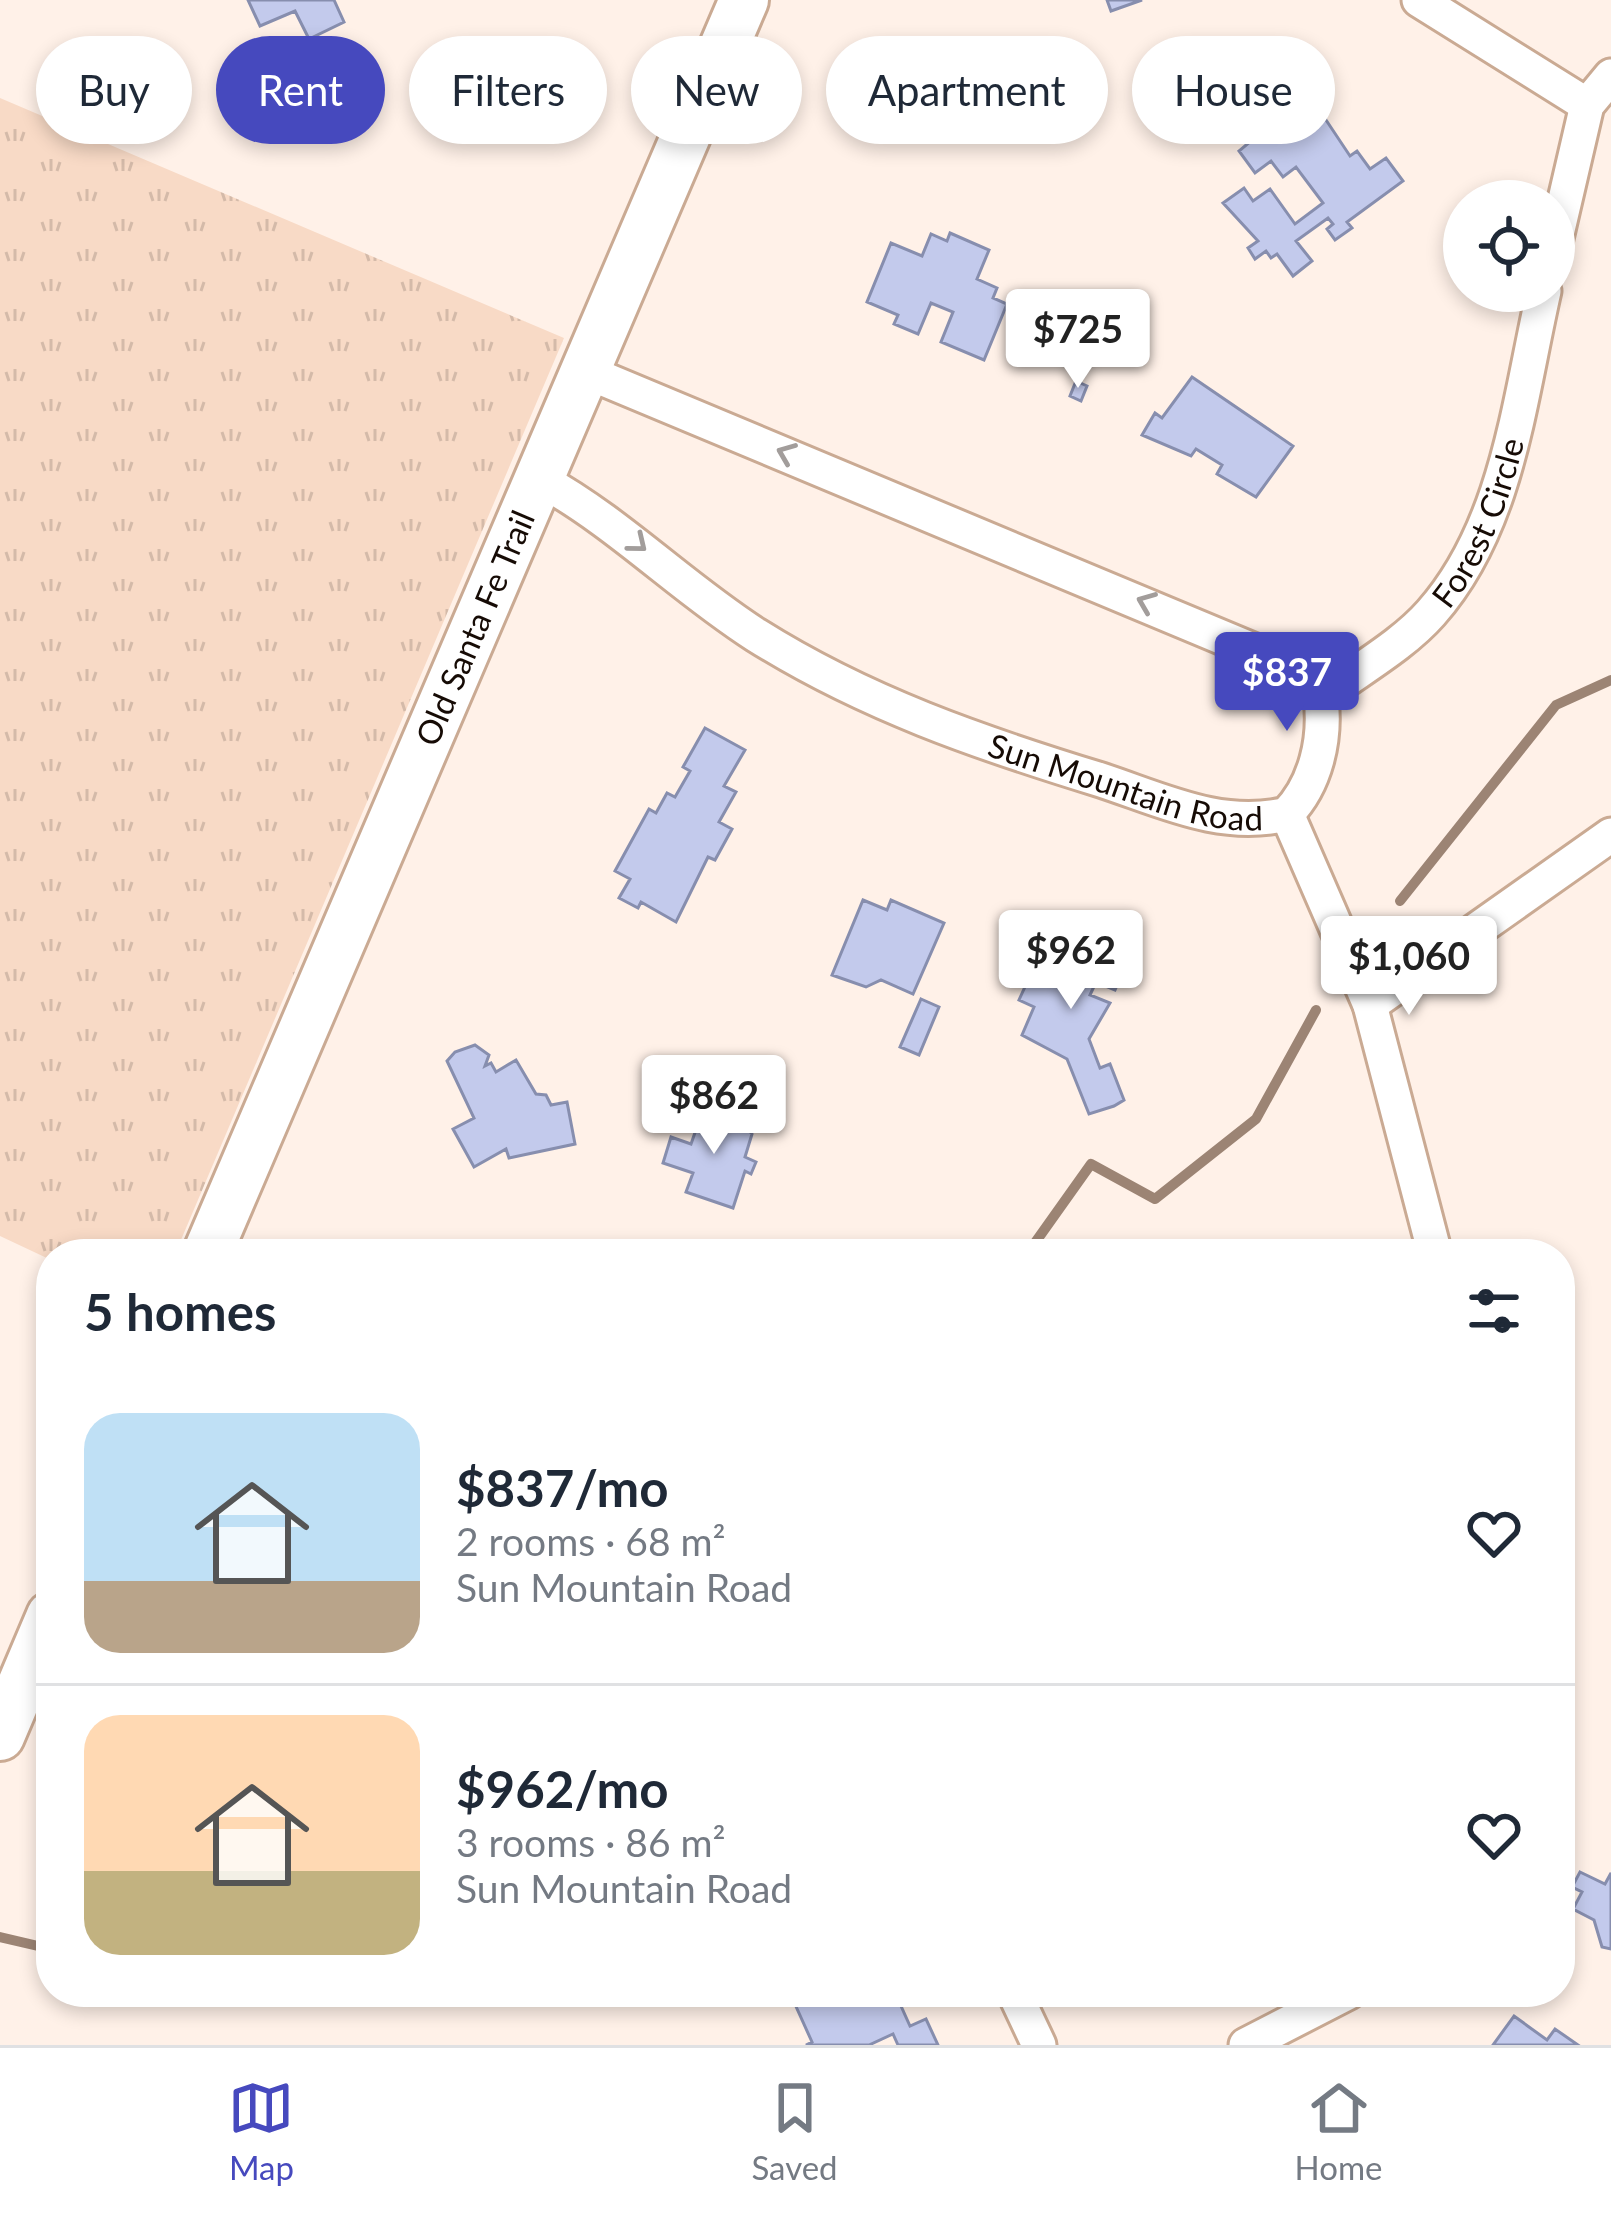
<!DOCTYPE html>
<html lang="en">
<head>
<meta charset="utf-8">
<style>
	:root { --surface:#fff; --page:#f6f6f7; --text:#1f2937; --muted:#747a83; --line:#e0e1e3; --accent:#4649be }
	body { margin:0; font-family:Lato,sans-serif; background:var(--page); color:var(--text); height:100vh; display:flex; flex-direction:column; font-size:45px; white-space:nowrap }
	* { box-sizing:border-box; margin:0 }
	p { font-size:39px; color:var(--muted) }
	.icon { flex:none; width:66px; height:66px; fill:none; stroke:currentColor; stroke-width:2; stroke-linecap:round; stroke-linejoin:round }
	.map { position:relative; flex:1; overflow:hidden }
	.drawer { position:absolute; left:36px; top:1239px; width:1539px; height:768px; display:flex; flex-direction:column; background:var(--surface); border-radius:48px; box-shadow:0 6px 18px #0003 }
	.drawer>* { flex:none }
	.top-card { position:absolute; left:36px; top:36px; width:1539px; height:108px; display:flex; gap:24px }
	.tools { position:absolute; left:1443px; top:180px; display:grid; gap:24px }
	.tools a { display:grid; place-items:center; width:132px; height:132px; border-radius:50%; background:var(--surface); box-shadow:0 6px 18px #0003; font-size:60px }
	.price { position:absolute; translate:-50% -102px; padding:0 27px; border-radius:12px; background:#fff; color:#222; font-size:39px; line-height:78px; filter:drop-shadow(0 3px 6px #0008) }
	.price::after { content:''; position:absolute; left:50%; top:72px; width:36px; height:27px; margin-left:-18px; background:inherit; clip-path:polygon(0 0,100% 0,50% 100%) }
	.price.selected { background:var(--accent); color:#fff }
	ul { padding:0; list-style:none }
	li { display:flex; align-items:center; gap:36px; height:300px; padding:0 48px }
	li+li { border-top:3px solid var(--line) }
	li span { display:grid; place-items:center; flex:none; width:336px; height:240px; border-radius:36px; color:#555 }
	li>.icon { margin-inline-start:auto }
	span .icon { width:144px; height:144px; fill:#fffc; stroke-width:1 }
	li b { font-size:51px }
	h2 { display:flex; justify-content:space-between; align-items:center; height:144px; padding:0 48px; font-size:51px }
	.pill { padding:0 42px; border-radius:54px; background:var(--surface); box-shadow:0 6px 18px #0003; font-size:42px; line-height:108px }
	.pill.selected { background:var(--accent); color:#fff }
	.tabs { display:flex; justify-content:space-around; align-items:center; height:168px; border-top:3px solid var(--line); background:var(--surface); font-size:33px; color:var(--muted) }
	.tabs a { display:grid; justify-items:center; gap:6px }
	.tabs .selected { color:var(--accent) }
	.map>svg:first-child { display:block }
	.grass { fill:url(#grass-tufts) }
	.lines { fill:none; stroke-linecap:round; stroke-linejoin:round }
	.stream { stroke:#9c8474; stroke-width:10 }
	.building { fill:#c3caec; stroke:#878eae; stroke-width:3 }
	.street-casing { stroke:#caaa93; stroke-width:39 }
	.secondary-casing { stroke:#caaa93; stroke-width:54 }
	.street { stroke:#fff; stroke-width:33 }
	.secondary { stroke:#fff; stroke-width:48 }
	.oneway { stroke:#a29d9b }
	.labels { text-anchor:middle; stroke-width:12; stroke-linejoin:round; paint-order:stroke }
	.street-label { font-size:33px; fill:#160b05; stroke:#fff1e8 }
</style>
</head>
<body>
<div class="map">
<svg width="1611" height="2045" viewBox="0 0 1611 2045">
	<defs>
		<pattern id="grass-tufts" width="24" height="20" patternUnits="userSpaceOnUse" patternTransform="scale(3)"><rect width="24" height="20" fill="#f8dac6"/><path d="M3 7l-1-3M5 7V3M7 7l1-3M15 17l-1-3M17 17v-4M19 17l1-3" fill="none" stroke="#d4baa9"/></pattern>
	</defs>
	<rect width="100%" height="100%" fill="#fff1e8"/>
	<path class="grass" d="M0 98 564 338 175 1254H51V1260L0 1236Z"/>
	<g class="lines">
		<path class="stream" d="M1400 901 1556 705 1611 680
			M1027 1254 1091 1164 1155 1199 1256 1119 1316 1010
			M0 1937 51 1949"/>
	</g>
	<path class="building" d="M248 0H334L344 22 309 39 295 11 260 26Z
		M1107 0H1142L1111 11Z
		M1308 93 1350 156 1357 151 1370 169 1386 158 1403 181 1347 222 1352 228 1335 240 1327 229 1333 224 1328 218 1296 241 1312 261 1293 276 1277 254 1271 258 1266 251 1255 259 1248 248 1258 241 1223 203 1244 188 1253 201 1270 189 1295 224 1323 203 1296 167 1283 177 1271 161 1255 173 1239 151Z
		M950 233 989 250 977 279 997 288 993 298 1007 304 984 360 941 342 953 312 931 303 918 334 894 324 898 315 867 302 891 243 922 256 931 234 947 241Z
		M1192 377 1293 446 1256 497 1217 474 1222 465 1196 449 1191 456 1142 435 1155 413 1162 418Z
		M1076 381 1087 386 1081 401 1070 396Z
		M705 728 745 750 724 786 736 792 719 822 732 829 715 860 708 857 676 922 641 902 638 908 619 898 630 879 615 871 649 809 656 813 667 793 675 797 690 771 683 767Z
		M863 900 887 910 891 900 944 923 913 994 881 980 866 987 832 975Z
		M1034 924 1053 932 1045 949 1071 957 1079 941 1108 954 1104 963 1123 971 1115 990 1096 982 1090 995 1110 1003 1089 1039 1100 1068 1110 1064 1124 1100 1114 1106 1089 1114 1067 1059 1022 1035 1034 1007 1019 1000 1034 967 1019 961Z
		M921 999 939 1007 919 1055 900 1047Z
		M475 1045 489 1055 485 1066 491 1063 496 1072 516 1060 536 1094 546 1095 551 1105 567 1102 575 1144 509 1158 506 1149 474 1167 453 1129 474 1118 447 1061 455 1052Z
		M713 1102 719 1116 744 1125 752 1134 745 1157 756 1162 751 1174 745 1171 733 1208 686 1192 693 1173 663 1163 671 1137 691 1144 705 1104Z
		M1580 1872 1605 1884 1611 1873V1949L1602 1947 1594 1920 1573 1909 1582 1892 1572 1887Z
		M816 1992H841L845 2000 863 1992H885L888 1998 896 1995 910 2026 926 2019 938 2045H898L893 2034 869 2045H806L812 2042 794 2002Z
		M1514 2016 1547 2040 1555 2029 1578 2045H1493Z"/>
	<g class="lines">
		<defs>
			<g id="street">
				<path d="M1419 0 1587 105"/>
				<path d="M1554 247 1587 105 1611 76"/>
				<path id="s1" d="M541 480C619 523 681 587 756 635 864 703 980 743 1101 780 1162 800 1221 830 1287 814 1316 784 1326 739 1321 698L1269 657 587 372"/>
				<path id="s2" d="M1321 698C1356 671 1402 646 1431 613 1508 526 1519 400 1544 291"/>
				<path d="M1287 814 1370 1005 1435 1254"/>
				<path d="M1370 1005 1611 835"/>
				<path d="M1014 1992 1039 2045"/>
				<path d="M1246 2045 1349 1992"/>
			</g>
			<g id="secondary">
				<path id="s3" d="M207 1254 744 0"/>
				<path d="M0 1736 51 1616"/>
			</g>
		</defs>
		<use href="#street" class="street-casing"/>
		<use href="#secondary" class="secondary-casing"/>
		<use href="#street" class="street"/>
		<use href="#secondary" class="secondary"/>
	</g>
	<defs><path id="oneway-chevron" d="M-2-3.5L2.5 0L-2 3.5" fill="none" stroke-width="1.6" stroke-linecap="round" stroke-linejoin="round" transform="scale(3)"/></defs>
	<g class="oneway">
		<use href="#oneway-chevron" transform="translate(786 453) rotate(-158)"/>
		<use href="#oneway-chevron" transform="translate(638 544) rotate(39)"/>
		<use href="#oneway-chevron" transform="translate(1146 602) rotate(-158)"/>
	</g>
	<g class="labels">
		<g class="street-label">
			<text dy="12" stroke="none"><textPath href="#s2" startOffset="243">Forest Circle</textPath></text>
			<text dy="12" stroke="none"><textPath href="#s3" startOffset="681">Old Santa Fe Trail</textPath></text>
			<text dy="12" stroke="none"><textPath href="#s1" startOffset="666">Sun Mountain Road</textPath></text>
		</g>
	</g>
</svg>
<div class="tools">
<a><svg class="icon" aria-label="locate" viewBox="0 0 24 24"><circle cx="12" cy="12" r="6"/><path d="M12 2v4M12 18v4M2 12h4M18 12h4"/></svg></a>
</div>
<b class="price" style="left:1078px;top:391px">$725</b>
<b class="price selected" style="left:1287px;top:734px">$837</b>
<b class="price" style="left:1071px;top:1012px">$962</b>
<b class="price" style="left:1409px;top:1018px">$1,060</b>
<b class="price" style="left:714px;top:1157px">$862</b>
<div class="top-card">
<a class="pill">Buy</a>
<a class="pill selected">Rent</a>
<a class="pill">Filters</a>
<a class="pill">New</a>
<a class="pill">Apartment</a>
<a class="pill">House</a>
</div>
<section class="drawer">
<h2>5 homes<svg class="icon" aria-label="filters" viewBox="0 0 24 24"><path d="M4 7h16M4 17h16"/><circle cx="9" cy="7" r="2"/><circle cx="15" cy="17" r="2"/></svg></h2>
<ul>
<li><span style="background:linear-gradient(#bfe0f5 70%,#b9a48a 0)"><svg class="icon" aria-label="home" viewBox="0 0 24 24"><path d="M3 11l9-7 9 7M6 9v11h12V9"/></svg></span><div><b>$837/mo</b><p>2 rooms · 68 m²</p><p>Sun Mountain Road</p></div><svg class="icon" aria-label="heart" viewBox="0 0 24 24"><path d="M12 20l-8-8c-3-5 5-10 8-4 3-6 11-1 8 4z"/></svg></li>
<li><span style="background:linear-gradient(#ffd9b3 65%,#c2b280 0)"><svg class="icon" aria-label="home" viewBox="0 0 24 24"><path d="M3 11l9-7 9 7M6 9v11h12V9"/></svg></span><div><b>$962/mo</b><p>3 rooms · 86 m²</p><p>Sun Mountain Road</p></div><svg class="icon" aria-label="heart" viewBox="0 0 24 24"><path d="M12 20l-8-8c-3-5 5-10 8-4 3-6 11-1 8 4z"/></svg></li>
</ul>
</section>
</div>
<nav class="tabs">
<a class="selected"><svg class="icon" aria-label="map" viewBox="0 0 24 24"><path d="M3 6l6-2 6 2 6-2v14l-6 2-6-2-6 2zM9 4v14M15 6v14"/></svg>Map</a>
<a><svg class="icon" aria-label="saved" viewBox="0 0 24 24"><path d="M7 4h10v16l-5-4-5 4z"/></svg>Saved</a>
<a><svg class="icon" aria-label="home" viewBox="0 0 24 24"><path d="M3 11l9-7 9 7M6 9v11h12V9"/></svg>Home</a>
</nav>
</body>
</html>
